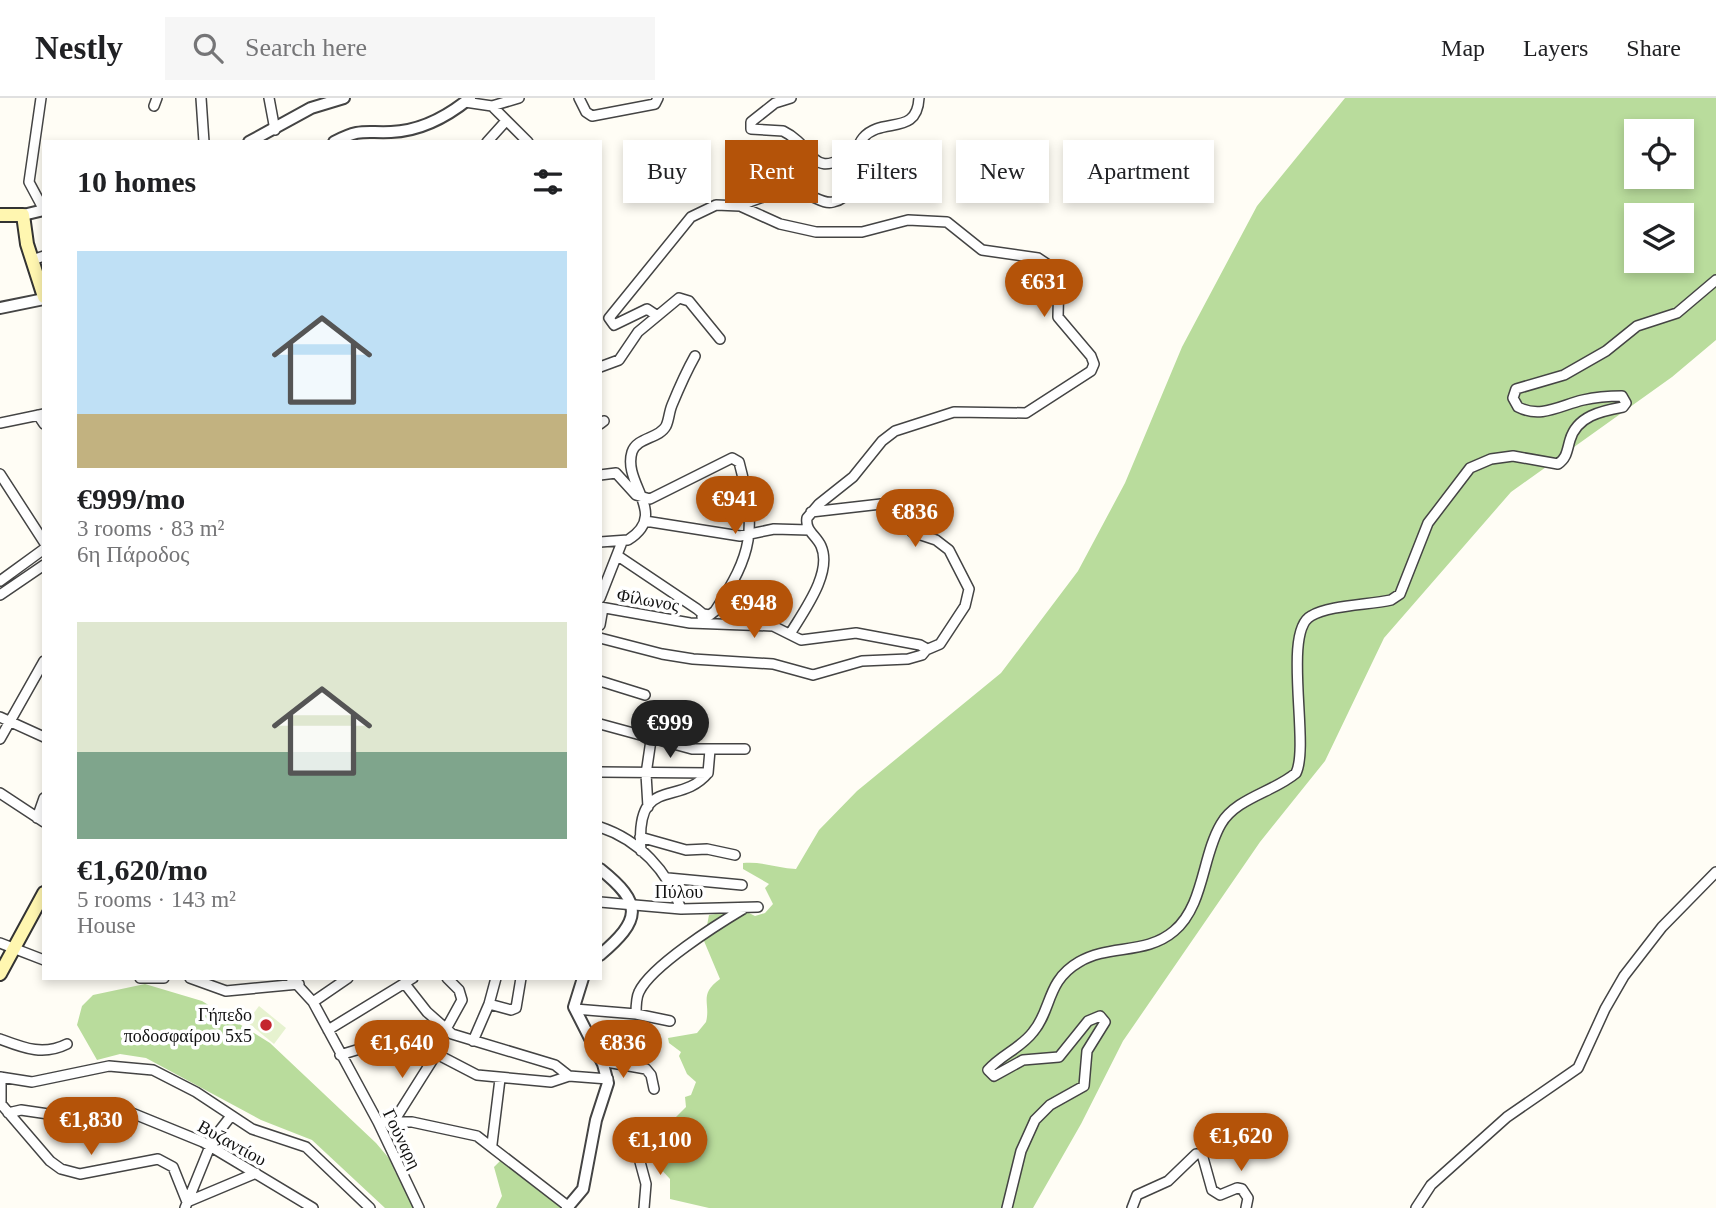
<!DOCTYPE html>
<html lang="en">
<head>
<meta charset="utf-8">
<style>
	:root { --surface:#fff; --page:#f6f6f6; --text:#202124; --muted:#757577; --line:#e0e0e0; --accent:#b45309 }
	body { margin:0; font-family:"Times New Roman",serif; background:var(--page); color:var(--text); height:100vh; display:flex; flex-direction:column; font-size:26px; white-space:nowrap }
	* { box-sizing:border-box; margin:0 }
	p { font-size:23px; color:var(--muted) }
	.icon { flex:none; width:38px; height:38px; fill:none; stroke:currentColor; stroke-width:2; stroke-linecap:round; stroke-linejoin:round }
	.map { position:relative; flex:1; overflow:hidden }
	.side { position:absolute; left:42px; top:42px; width:560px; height:840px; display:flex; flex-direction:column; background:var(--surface); border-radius:0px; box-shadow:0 4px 10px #0003 }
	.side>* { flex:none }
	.banner { position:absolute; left:623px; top:42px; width:665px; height:63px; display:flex; gap:14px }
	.controls { position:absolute; left:1624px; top:21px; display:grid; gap:14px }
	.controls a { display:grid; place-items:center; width:70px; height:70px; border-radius:0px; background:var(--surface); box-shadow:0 4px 10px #0003; font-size:35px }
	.price { position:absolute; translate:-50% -60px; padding:0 16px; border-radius:24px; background:var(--accent); color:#fff; font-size:23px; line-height:46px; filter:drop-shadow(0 2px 4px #0008) }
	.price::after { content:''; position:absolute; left:50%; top:42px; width:21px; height:16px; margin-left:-10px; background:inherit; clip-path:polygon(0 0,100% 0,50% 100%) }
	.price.on { background:#222; color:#fff }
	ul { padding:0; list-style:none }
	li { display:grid; align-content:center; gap:14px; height:371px; padding:0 35px }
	li span { display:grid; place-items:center; height:217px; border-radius:0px; color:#555 }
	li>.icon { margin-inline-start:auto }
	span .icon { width:126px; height:126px; fill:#fffc; stroke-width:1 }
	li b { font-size:30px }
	h2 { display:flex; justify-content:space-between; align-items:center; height:84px; padding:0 35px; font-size:30px }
	.chip { padding:0 24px; border-radius:0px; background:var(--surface); box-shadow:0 4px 10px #0003; font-size:24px; line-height:63px }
	.chip.on { background:var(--accent); color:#fff }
	header { display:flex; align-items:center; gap:42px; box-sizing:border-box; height:98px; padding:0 35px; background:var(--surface); border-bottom:2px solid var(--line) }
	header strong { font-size:33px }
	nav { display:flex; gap:38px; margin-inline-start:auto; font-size:24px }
	.search { width:490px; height:63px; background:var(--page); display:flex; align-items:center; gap:18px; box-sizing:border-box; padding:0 24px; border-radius:0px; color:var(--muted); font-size:26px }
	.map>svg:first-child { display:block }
	.forest { fill:#b9dc9c; fill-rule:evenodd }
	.pitch { fill:#e6f2cf }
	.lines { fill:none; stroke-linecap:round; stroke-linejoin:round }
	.minor-casing { stroke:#444; stroke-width:12 }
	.tertiary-casing { stroke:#444; stroke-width:14 }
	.secondary-casing { stroke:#333; stroke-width:16 }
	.minor { stroke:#fff; stroke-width:9 }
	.tertiary { stroke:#fff; stroke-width:10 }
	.secondary { stroke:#fff6b0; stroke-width:12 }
	.poi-dot { fill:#c4262e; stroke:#fff; stroke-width:2.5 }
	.labels { text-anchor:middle; stroke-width:7; stroke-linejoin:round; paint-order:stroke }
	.street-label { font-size:18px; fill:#111; stroke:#fff }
	.poi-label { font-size:18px; fill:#111; stroke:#fff; text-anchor:end }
</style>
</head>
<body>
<header>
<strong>Nestly</strong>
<div class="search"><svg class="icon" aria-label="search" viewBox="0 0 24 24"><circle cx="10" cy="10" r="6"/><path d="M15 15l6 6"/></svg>Search here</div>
<nav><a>Map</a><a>Layers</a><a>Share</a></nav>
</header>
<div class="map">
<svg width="1716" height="1110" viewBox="0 0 1716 1110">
	<rect width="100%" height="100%" fill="#fffdf5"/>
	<path class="forest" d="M1345 0H1716V242L1672 279 1511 394 1384 540 1325 663 1260 744 1123 943 1081 1026 1033 1110H709L670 1101V1081L646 1055 656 1051 668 1056 669 1048 664 1046V1041L669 1036 667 1028 686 1009 685 999 691 997 696 984 687 976 679 958 681 954 669 945 668 940 697 935 706 924C711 905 698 897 720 881L704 843 709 817 743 812 755 818 765 815 773 806 765 790 769 786 743 771V765C761 763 777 770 796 771L819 732 857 693 1001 575 1078 473 1125 385 1182 249 1257 108ZM1636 33H1682V79H1636ZM1636 117H1682V163H1636Z
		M145 886 202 903 270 945 376 1045 393 1065 395 1074 408 1089 419 1110H385L312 1042 261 1022 146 960 120 956 97 962 77 927 82 908 93 897Z
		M501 1062 566 1110H496L502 1098 494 1069Z"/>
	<path class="pitch" d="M259 908 286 930 274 946 247 924Z"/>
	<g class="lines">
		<defs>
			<path id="minor" d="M41 0 29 84 44 112
				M201 0 204 44
				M269 0 275 32
				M579 0 586 14 592 18 655 6 658 0
				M791 0 775 5 751 24V31L783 33C818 50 809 86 857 51
				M465 4 492 8 519 0
				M154 8 157 0
				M492 8 528 44
				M487 44 505 24
				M740 108C760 99 785 90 808 97 817 100 824 106 833 104 864 97 848 58 863 40 882 18 917 39 919 0
				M32 162 44 158
				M656 217 647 211 614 227 609 220 691 119 716 107 740 108 780 126 816 134H862L908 122 947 124 982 152 1038 160 1059 174 1058 219 1091 258 1094 266 1091 273 1026 315 954 314 895 333 882 343 853 379 819 406 807 420C805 433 816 437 821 448 833 475 803 514 790 536
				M600 269 619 262 638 234 679 200 689 203 720 241
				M38 317 44 326
				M0 325 44 316
				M600 326 604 323
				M0 376 44 444
				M600 377 616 375 636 397 650 401 732 360 739 364C757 432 753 455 715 513L710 517 703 516
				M811 414 890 405 897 409 912 434 936 442 949 452 969 491 965 508 940 546 926 552
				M645 423 740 438 774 431 809 432
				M600 444 628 442C670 416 622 386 632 354 637 339 659 341 666 328 669 322 669 314 672 307 679 290 686 274 695 258
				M618 458 697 511 703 516 702 519
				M0 483 44 451
				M0 497 44 467
				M600 500 622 444
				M600 509 690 525 773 528 801 542 856 535 920 547 927 551 922 557 908 561 862 563 813 577 773 566 693 561 662 556 600 540
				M600 527 603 510
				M600 583 645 597
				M0 619 44 639
				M600 626 692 651H745
				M0 641 44 563
				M600 674 708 675 710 652
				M0 695 44 724
				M648 709 646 676 651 642
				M37 720 44 700
				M600 729C639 742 668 773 681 811
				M640 739 686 752 707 751 735 757
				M641 753C635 675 679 710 708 675
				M668 780 742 787
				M600 804 681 811 758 809
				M0 845 44 862
				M140 880H164
				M190 880 226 893 299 886
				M291 880 313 904 378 1024 419 1110
				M405 886 427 914 452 936 555 967 569 978 608 981
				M313 904 348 880
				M489 906 496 880
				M575 911 636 916 670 923
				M636 916C636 909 636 900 639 894 651 868 718 826 743 811
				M446 931 462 902 459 892 447 880
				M328 932 413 880
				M0 941C24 950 43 958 67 946
				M473 943 489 906 511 912 516 910 521 880
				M340 957 402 938 477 977 551 984 569 978
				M601 963 646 971 651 977 654 991
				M0 979 32 984 109 968 153 972 196 994 252 1031 306 1049 370 1110
				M1 979V1006L50 1063 61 1071 80 1076 158 1061 173 1069 187 1104 256 1075
				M8 1015 21 1012 62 1018 122 1011 203 1044 313 1110
				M394 1023 435 958
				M378 1024H412L477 1038 569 1109
				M492 1046 500 981
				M636 1049 646 1086 644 1110
				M185 1110 213 1041 231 1018
				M1007 1110 1021 1053 1035 1022 1050 1007 1084 988 1087 953 1105 924 1100 918 1088 923 1059 959 1023 962 994 978 988 972C1001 957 1021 950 1033 934 1052 912 1046 883 1079 864 1109 846 1146 857 1174 833 1204 808 1202 758 1221 726 1236 700 1274 694 1296 675 1310 647 1282 533 1311 518 1329 507 1369 507 1391 502L1400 496 1428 425 1470 370 1491 361 1513 358 1558 366C1567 360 1567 352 1570 342 1577 318 1601 313 1623 309L1626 305 1622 298C1608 298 1596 299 1583 302 1561 307 1541 321 1518 309L1513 300 1516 291 1564 277 1606 253 1637 228 1677 215 1716 182
				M1132 1110 1137 1097 1168 1083 1196 1056H1202L1212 1092 1220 1097 1237 1090 1242 1091 1248 1100 1246 1110
				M1416 1110 1431 1087 1507 1019 1578 970 1605 911 1624 878 1662 829 1716 774"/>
			<path id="tertiary" d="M249 44 311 10 344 0
				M334 44C361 30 364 35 391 34 420 33 448 18 470 0
				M23 117 44 112
				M0 210 44 201
				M600 771C644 806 641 822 600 857
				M567 1110 583 1091 596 1022 608 985 603 966 574 909 583 880"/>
			<path id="secondary" d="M0 117H23L27 146 44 199
				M0 876 44 795"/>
		</defs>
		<use href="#minor" class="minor-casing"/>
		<use href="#tertiary" class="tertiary-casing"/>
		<use href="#secondary" class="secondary-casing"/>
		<use href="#minor" class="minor"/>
		<use href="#tertiary" class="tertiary"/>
		<use href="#secondary" class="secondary"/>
	</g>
	<circle class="poi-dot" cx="266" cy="927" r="7"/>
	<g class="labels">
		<g class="street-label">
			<text transform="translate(648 502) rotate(10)" y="6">Φίλωνος</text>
			<text x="679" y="800">Πύλου</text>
			<text transform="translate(402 1041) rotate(64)" y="6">Γούναρη</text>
			<text transform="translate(232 1045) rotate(29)" y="6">Βυζαντίου</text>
		</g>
		<g class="poi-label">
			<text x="252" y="923">Γήπεδο<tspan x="252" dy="21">ποδοσφαίρου 5x5</tspan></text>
		</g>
	</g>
</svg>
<div class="controls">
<a><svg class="icon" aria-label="locate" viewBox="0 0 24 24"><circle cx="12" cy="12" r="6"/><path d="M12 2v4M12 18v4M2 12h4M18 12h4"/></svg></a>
<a><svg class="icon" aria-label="layers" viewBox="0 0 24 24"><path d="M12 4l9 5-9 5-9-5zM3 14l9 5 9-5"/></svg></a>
</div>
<b class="price" style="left:1044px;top:221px">€631</b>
<b class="price" style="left:735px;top:438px">€941</b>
<b class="price" style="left:915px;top:451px">€836</b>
<b class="price" style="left:754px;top:542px">€948</b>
<b class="price on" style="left:670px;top:662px">€999</b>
<b class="price" style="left:402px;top:982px">€1,640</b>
<b class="price" style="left:623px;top:982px">€836</b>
<b class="price" style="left:91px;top:1059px">€1,830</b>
<b class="price" style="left:1241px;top:1075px">€1,620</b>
<b class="price" style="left:660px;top:1079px">€1,100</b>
<div class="banner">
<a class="chip">Buy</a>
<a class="chip on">Rent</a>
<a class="chip">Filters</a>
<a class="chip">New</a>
<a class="chip">Apartment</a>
</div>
<section class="side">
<h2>10 homes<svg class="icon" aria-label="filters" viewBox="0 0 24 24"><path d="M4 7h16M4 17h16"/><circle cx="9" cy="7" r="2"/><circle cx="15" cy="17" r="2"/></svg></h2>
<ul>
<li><span style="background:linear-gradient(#bfe0f5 75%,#c2b280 0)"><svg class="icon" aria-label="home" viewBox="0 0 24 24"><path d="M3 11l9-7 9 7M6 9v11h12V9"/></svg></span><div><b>€999/mo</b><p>3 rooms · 83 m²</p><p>6η Πάροδος</p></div></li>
<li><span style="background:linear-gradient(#dfe7d0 60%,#7fa58c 0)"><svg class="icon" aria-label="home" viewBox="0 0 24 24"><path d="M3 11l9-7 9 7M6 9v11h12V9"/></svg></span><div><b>€1,620/mo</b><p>5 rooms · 143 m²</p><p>House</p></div></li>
</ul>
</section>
</div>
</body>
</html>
